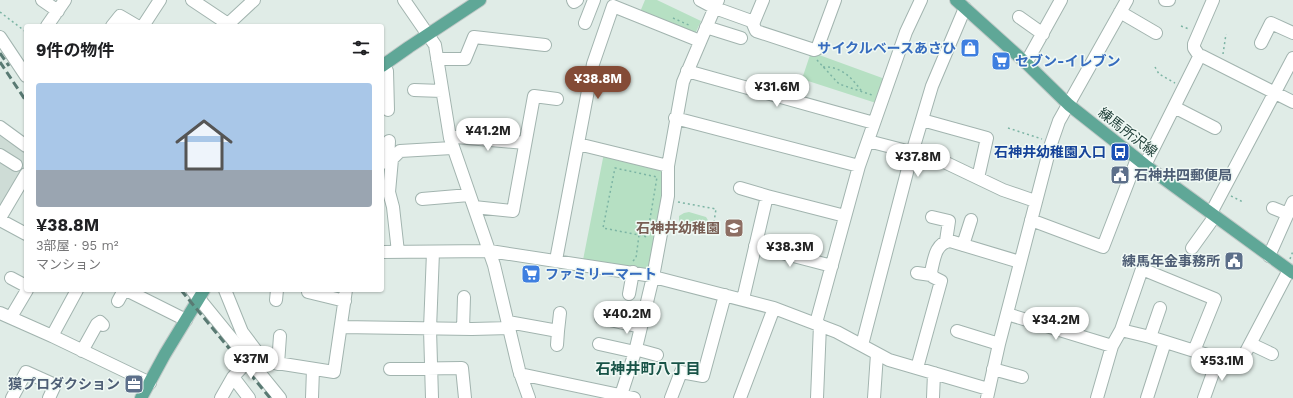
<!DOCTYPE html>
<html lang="ja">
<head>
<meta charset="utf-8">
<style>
	:root { --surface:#fff; --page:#f6f6f6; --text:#202124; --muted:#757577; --line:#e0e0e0; --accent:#844b36 }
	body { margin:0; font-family:"Work Sans","Noto Sans JP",sans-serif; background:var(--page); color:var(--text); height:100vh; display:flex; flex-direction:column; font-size:15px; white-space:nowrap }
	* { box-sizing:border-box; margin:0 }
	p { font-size:13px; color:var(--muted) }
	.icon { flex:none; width:22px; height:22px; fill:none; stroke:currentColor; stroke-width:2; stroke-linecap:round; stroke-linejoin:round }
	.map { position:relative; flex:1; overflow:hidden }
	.side { position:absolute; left:24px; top:24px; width:360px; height:268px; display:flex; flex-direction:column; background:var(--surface); border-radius:4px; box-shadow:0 1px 3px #0004 }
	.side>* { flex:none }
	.price { position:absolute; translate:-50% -34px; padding:0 9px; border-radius:14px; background:#fff; color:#222; font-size:13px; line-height:26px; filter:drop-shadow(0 1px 2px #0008) }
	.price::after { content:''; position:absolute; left:50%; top:24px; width:12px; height:9px; margin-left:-6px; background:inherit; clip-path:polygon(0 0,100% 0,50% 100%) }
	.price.active { background:var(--accent); color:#fff }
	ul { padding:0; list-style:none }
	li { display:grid; align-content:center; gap:8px; height:212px; padding:0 12px }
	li+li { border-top:1px solid var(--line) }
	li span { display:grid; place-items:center; height:124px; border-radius:4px; color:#555 }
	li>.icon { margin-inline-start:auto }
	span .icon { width:72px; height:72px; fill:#fffc; stroke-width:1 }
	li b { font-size:17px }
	h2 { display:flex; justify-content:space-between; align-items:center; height:48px; padding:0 12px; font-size:17px }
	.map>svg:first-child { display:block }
	.built { fill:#cedcd6 }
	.green { fill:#b6e0c3 }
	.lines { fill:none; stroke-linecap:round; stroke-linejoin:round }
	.minor-casing { stroke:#a2b4af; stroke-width:14 }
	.major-casing { stroke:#c0c9c7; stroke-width:14 }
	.path { stroke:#7cb4a4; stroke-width:1.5; stroke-dasharray:2 3; stroke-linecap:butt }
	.minor { stroke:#fff; stroke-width:12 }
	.major { stroke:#5fa797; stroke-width:12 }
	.rail { stroke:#597a73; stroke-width:3; stroke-dasharray:8 4; stroke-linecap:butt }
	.labels { text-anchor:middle; stroke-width:3; stroke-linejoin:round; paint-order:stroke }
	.shop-label { font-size:14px; font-weight:bold; fill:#366cbe; stroke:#f0f9f5; text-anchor:start }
	.street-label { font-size:14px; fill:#1e3e37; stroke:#f0f9f5 }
	.transit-label { font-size:14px; font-weight:bold; fill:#164399; stroke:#f0f9f5; text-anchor:end }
	.service-label { font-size:14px; font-weight:bold; fill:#4e5e75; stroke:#f0f9f5; text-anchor:end }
	.education-label { font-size:14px; font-weight:bold; fill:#785e54; stroke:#f0f9f5; text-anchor:end }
	.neighbourhood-label { font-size:15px; font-weight:bold; fill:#185347; stroke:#f0f9f5 }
</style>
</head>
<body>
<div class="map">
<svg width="1293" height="398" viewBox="0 0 1293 398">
	<rect width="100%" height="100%" fill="#e0ece7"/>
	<path class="built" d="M0 134 26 154V163L0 208Z"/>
	<path class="green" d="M645 0H657L701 21 695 34 640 12Z
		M811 52 885 79 876 103 802 79Z
		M604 153 664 167 665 181 651 267 646 270 583 260Z
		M689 212 706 217 709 222 708 227 701 231 683 227 679 222V216L684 213Z"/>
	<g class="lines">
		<defs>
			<path id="minor" d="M42 0 58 11
				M192 0 228 24
				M404 0 435 45 450 138 494 265 519 370 529 398
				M573 0 574 2 577 0
				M700 0 715 8 754 22
				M763 0 753 24 756 31 814 50 817 49 835 0
				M1165 0H1169
				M1120 12 1156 33
				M1019 17 1043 34
				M585 23 594 0
				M47 26 65 0
				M112 26 120 16 137 26
				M143 26 160 0
				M226 26 254 0
				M706 27 741 38
				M0 37 26 76
				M1261 43 1271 23 1293 33
				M1200 57 1194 48V44L1213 0
				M437 59H465L474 37 545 45
				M1026 63 1061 0
				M383 66 387 71 388 110
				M687 71 874 123
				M414 90 442 91
				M1174 107 1215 128
				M675 118 859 166
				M922 120 987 138 978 178
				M0 127 26 146
				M450 138 456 137 525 143
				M868 141 938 159 1003 190 1035 201
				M578 144 668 166
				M0 155 16 165
				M392 159 389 192 393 207 398 252
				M388 161 389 141
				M382 163 392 159 400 151 452 148
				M1145 165 1198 59 1202 56 1293 102
				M740 188 767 196
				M422 199 469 195
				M474 207 513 211 534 96 557 99
				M1273 208 1288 214
				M1211 213 1293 58
				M932 217 949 221 946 241
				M0 218 26 174
				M0 220 26 234
				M1031 220 1103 247 1137 159
				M963 245 971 220
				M755 246 832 266
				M1192 248 1215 216
				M382 252 490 251 646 275 774 308 837 332 889 360 988 389
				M1269 256 1293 202
				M556 260 593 64 613 6 700 41
				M917 273 931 275
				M11 278 26 286
				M126 290 186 320
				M192 290 280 398
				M225 290 242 332 264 361 334 372 346 290
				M308 292 345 301
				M629 294 633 272
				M743 299 767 196 845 216
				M276 300 277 290
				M118 301 124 290
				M0 313 52 336 150 383
				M1007 314 1112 346
				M11 317 27 290
				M601 318 641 327
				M508 322 558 331 560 313
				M816 323 859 166 906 32 921 0
				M341 327 472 329 510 328
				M463 329 464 297
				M1121 330 1150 337 1239 365 1289 270
				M957 331 999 344
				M52 336 77 290
				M1150 337 1160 308
				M599 344 635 352
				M1251 344 1272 354
				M557 345 558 331
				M862 345 912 153 932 86 965 8
				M635 349 657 355
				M82 351 97 324 100 322 103 325
				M278 364 280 336
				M917 368 941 281 933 277 931 272C934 260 935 243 950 241L1020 262
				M390 369 462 368 465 398
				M993 369 1022 377
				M520 374 634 398
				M233 377 249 398
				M12 398 26 372 55 385 49 398
				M221 398 233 377 249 360
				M312 398 313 369
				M432 398 430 329 433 252
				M620 398 635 352 653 277 668 196V166L683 82 718 0
				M671 398 681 372 703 376 725 295
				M740 398 774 308
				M817 398 820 325
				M874 398 877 354
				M933 398 934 373
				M987 398 999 344 1051 144 1059 121 1127 0
				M1097 398 1112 346 1121 330 1142 269 1215 299 1194 351
				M1147 398 1165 342
				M1204 398 1218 359"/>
			<path id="major" d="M956 0 1026 63 1069 105 1145 165 1293 273
				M382 66 409 47 480 0
				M141 398 165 354 204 290"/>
		</defs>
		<use href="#minor" class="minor-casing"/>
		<use href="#major" class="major-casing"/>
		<path class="path" d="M0 12 26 32
			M673 18 691 26
			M1181 26 1189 29
			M1223 54 1226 34
			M817 60 839 84 872 95
			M823 67C842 66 853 79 863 93
			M1155 67 1159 74 1175 83
			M1008 128 1042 139
			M1231 196 1243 202
			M678 202 716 209 713 228
			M1290 259 1293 251
			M633 261 636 258 639 235 603 228 615 168 657 177 647 237 639 235"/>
		<use href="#minor" class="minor"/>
		<use href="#major" class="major"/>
		<path class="rail" d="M0 53 9 66
			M0 62 26 101
			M181 290 270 398"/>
	</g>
	<defs>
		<symbol id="shop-square" viewBox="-11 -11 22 22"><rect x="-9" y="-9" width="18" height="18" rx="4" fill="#3f7fe0" stroke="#f0f9f5"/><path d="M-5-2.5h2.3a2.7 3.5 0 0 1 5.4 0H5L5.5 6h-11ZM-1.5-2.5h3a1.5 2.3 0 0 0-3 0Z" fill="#fff"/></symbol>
		<symbol id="supermarket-square" viewBox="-11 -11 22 22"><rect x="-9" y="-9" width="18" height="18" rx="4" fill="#3f7fe0" stroke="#f0f9f5"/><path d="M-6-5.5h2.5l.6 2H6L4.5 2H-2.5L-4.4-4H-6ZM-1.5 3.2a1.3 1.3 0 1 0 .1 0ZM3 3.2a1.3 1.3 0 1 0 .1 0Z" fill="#fff"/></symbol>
		<symbol id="bus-square" viewBox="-11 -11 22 22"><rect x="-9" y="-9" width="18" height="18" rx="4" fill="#1a4fb4" stroke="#f0f9f5"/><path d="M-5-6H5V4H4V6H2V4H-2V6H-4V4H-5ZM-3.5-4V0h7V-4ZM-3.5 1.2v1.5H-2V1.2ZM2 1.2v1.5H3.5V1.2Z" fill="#fff"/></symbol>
		<symbol id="civic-square" viewBox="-11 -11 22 22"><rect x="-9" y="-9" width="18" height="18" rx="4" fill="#5c6f8a" stroke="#f0f9f5"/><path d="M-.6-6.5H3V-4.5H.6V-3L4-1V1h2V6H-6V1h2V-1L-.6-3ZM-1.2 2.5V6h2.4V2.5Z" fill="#fff"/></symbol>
		<symbol id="school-square" viewBox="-11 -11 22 22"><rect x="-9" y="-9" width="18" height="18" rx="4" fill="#8d6e63" stroke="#f0f9f5"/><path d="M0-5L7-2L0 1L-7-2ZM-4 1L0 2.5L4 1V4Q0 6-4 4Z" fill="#fff"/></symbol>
		<symbol id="office-square" viewBox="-11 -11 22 22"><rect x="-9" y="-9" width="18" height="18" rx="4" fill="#5c6f8a" stroke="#f0f9f5"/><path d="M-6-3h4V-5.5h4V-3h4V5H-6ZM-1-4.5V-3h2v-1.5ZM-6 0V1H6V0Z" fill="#fff"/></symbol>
	</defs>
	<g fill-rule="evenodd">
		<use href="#shop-square" x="959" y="37" width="22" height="22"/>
		<use href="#supermarket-square" x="990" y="50" width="22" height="22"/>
		<use href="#bus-square" x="1109" y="141" width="22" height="22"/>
		<use href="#civic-square" x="1109" y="164" width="22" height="22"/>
		<use href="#school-square" x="723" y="217" width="22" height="22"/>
		<use href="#civic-square" x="1223" y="250" width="22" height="22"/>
		<use href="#supermarket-square" x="520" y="263" width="22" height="22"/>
		<use href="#office-square" x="123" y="373" width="22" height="22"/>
	</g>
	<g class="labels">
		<g class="shop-label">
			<text x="956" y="53" text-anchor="end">サイクルベースあさひ</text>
			<text x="1015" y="66">セブン-イレブン</text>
			<text x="545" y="279">ファミリーマート</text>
		</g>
		<g class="street-label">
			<text transform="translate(1128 132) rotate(38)" y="5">練馬所沢線</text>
		</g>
		<g class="transit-label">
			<text x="1106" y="157">石神井幼稚園入口</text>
		</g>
		<g class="service-label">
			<text x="1134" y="180" text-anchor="start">石神井四郵便局</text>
			<text x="1220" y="266">練馬年金事務所</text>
			<text x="120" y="389">獏プロダクション</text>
		</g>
		<g class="education-label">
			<text x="720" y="233">石神井幼稚園</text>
		</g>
		<g class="neighbourhood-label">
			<text x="648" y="374">石神井町八丁目</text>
		</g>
	</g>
</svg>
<b class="price active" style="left:598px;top:100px">¥38.8M</b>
<b class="price" style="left:777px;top:108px">¥31.6M</b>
<b class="price" style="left:488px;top:152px">¥41.2M</b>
<b class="price" style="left:918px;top:178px">¥37.8M</b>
<b class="price" style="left:790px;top:268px">¥38.3M</b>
<b class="price" style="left:627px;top:335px">¥40.2M</b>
<b class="price" style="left:1056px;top:341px">¥34.2M</b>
<b class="price" style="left:251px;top:380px">¥37M</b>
<b class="price" style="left:1222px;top:382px">¥53.1M</b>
<section class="side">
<h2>9件の物件<svg class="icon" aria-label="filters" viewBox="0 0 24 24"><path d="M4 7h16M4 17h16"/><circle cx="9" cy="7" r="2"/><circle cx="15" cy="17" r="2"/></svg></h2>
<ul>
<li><span style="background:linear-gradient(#a9c7e8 70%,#9aa5b1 0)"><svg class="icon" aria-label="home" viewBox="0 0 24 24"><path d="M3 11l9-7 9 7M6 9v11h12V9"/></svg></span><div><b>¥38.8M</b><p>3部屋 · 95 m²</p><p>マンション</p></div></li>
</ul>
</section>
</div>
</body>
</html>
